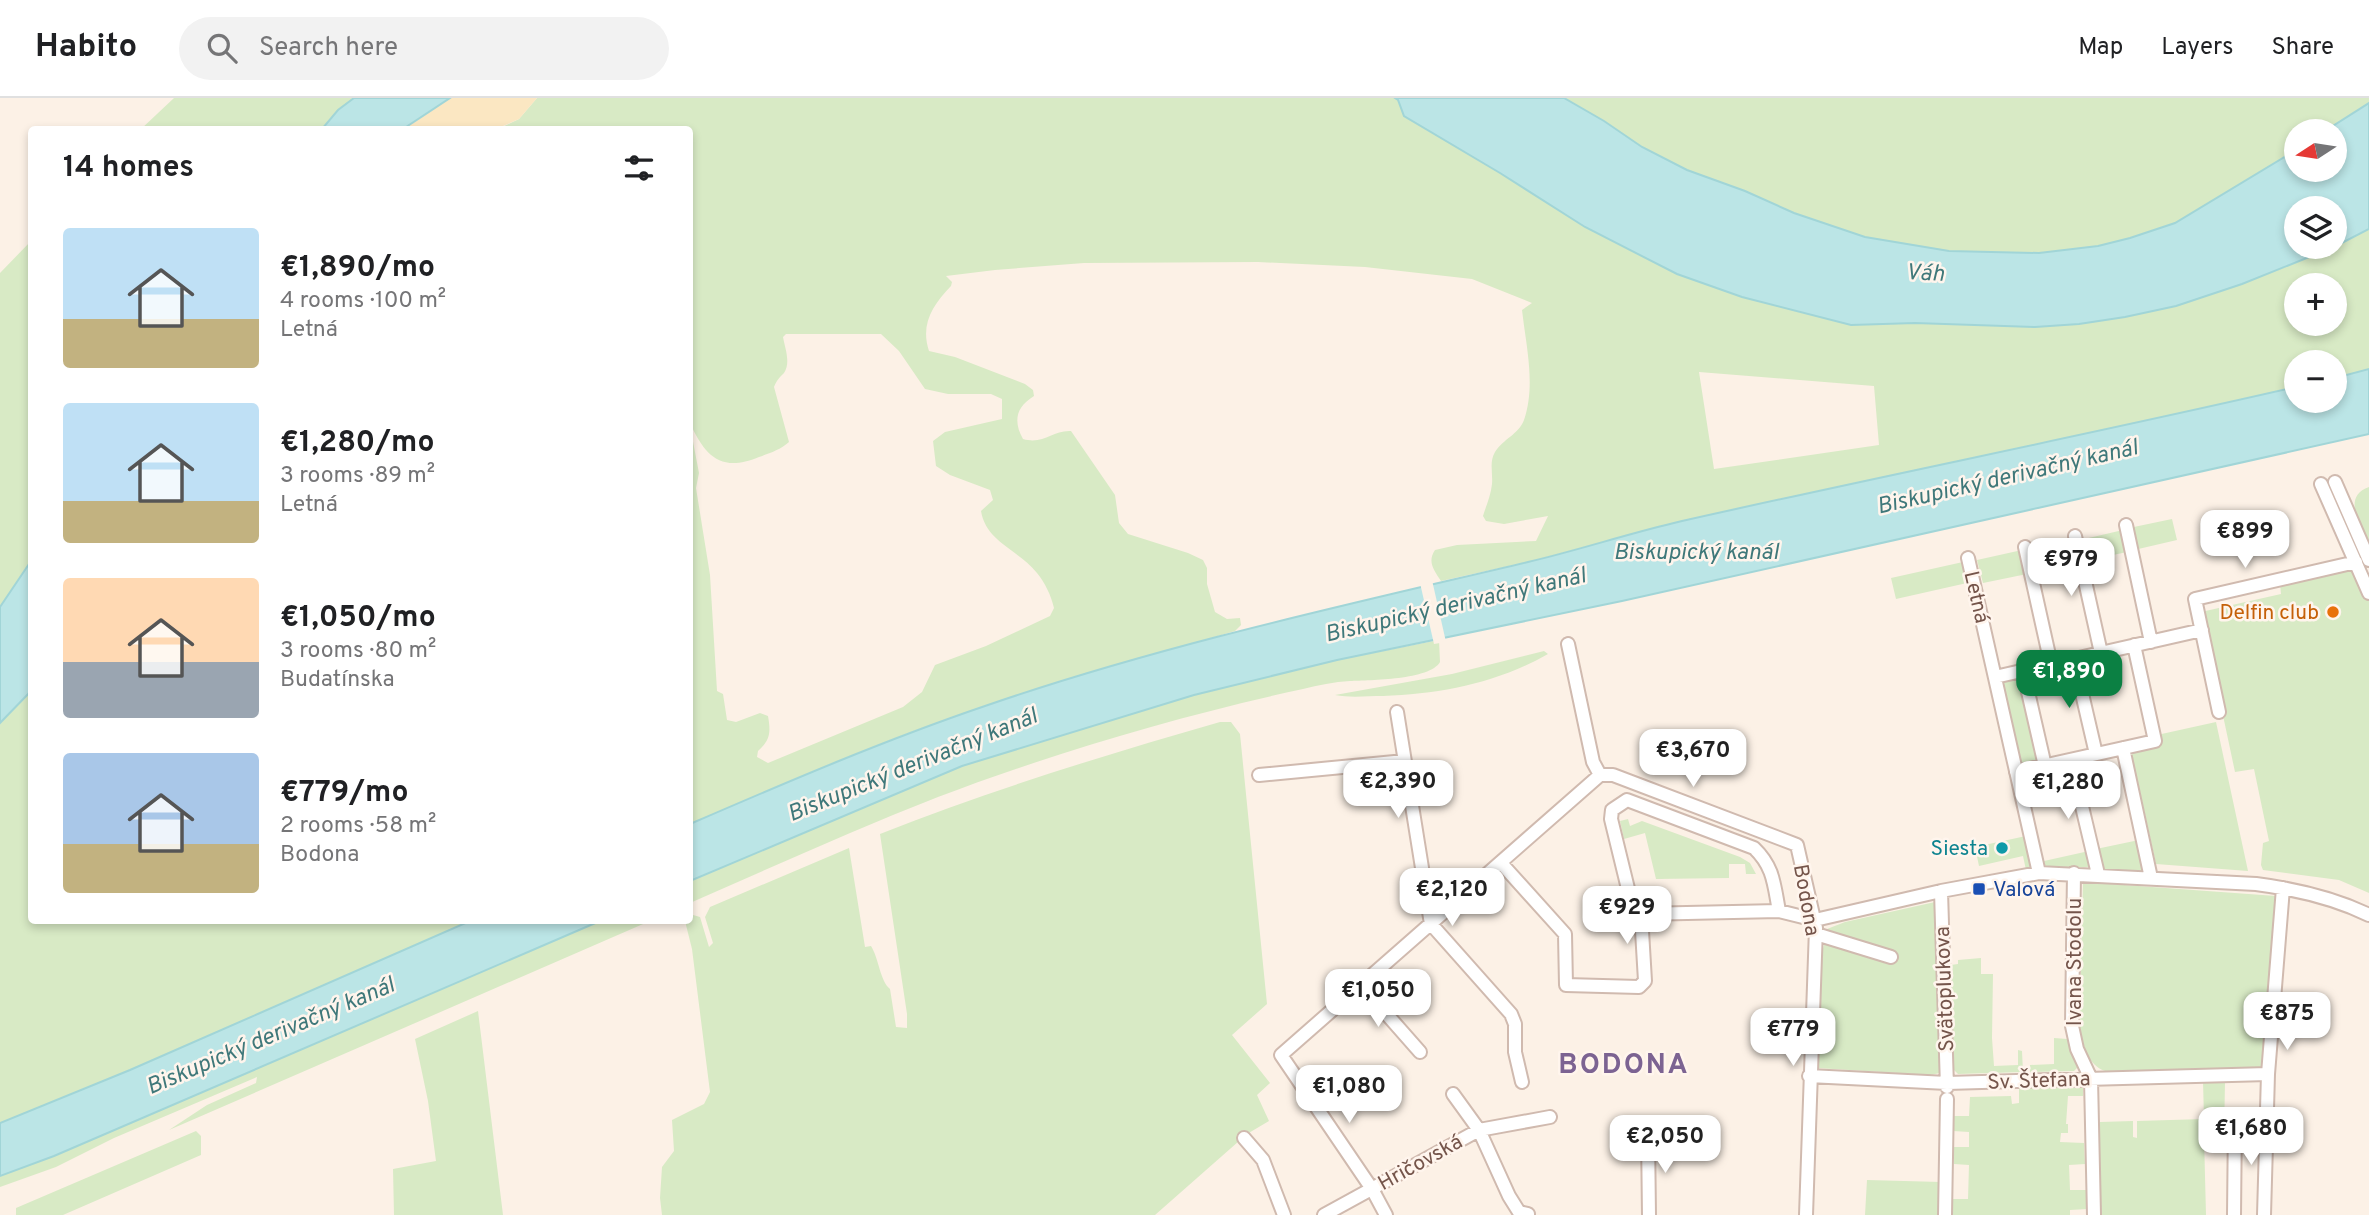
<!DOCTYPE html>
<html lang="en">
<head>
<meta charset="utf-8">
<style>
	:root { --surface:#fff; --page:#f2f2f2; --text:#202124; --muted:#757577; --line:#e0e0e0; --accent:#0b8043 }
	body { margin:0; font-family:Overpass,sans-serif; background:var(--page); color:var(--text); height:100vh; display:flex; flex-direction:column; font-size:26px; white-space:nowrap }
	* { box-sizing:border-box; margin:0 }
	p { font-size:23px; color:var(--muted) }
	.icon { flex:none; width:38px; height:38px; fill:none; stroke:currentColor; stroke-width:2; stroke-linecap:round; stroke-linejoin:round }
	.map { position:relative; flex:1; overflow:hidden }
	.panel { position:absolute; left:28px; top:28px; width:665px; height:798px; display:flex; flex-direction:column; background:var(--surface); border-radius:7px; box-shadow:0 4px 10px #0003 }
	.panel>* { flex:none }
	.needle { width:46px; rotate:258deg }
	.tools { position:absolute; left:2284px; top:21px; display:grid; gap:14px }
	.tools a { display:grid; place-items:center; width:63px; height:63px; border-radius:50%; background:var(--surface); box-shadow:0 4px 10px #0003; font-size:35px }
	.price { position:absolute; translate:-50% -60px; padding:0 16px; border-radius:14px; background:#fff; color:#222; font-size:23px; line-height:46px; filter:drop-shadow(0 2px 4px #0008) }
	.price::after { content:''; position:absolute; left:50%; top:42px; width:21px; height:16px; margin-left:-10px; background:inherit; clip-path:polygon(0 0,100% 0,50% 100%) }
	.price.active { background:var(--accent); color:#fff }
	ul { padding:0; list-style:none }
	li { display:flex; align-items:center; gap:21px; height:175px; padding:0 35px }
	li span { display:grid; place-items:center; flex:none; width:196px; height:140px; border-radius:7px; color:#555 }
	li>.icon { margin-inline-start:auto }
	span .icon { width:84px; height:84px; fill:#fffc; stroke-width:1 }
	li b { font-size:30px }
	h2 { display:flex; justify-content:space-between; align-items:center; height:84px; padding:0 35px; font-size:30px }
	header { display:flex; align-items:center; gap:42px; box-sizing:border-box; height:98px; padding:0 35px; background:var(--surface); border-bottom:2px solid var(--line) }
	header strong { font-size:33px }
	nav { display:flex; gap:38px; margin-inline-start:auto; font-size:24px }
	.search { width:490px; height:63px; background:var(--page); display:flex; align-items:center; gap:18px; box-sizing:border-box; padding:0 24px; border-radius:38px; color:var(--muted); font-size:26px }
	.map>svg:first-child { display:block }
	.green { fill:#d8eac5; fill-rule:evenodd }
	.sand { fill:#fbe7c2 }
	.water { fill:#bbe5e6; stroke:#a1d5d7; stroke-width:2 }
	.pier { fill:#fcf1e6 }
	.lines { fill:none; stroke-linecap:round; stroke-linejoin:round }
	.minor-casing { stroke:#d0baaf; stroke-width:16 }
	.minor { stroke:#fff; stroke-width:12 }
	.food-dot { fill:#e8710a; stroke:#fff5ed; stroke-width:2.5 }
	.culture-dot { fill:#0f9aa8; stroke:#fff5ed; stroke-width:2.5 }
	.transit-dot { fill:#1a4fb4; stroke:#fff5ed; stroke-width:2.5 }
	.labels { text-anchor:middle; stroke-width:5; stroke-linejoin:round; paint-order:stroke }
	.street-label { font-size:21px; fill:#75554b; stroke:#fff5ed }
	.food-label { font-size:21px; fill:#c56008; stroke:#fff5ed; text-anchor:end }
	.culture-label { font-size:21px; fill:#0d838f; stroke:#fff5ed; text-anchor:end }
	.transit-label { font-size:21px; fill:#164399; stroke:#fff5ed; text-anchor:start }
	.water-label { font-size:23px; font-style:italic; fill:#3f787a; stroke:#fff5ed }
	.district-label { font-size:28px; font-weight:bold; letter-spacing:2px; fill:#7c6392; stroke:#fff5ed }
</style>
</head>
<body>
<header>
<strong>Habito</strong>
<div class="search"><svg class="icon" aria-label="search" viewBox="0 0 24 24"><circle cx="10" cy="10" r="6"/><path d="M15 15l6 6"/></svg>Search here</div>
<nav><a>Map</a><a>Layers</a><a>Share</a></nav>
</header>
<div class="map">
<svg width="2369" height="1117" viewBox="0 0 2369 1117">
	<rect width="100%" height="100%" fill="#fcf1e6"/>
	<path class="green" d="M174 0H354L338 12 322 31 140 32Z
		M537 0H1395L1398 2 1404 18 1500 75 1585 129 1677 176 1742 199 1851 227 1915 225 2035 229 2079 226 2125 219 2176 208 2242 186 2298 164 2369 131V271L2335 280 2334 264H2296V289L2113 331 1677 424 1532 463 1441 483C1434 472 1427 464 1435 452L1457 447 1536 443 1548 418 1504 426 1486 423 1483 418C1486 408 1491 397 1492 386 1493 375 1489 364 1495 354 1503 341 1519 336 1524 322 1536 287 1526 248 1522 212L1532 205 1472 181 1365 169 1258 164 1084 165 995 172 946 178 952 184 951 188C933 207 920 226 929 253L955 259 1025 286 1033 292 1034 298C1016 309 1013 323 1023 341 1044 347 1052 332 1071 333L1115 397 1119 425 1128 436 1188 455 1203 462 1207 470V486L1215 514 1227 521 1240 520 1241 527 1235 533C1153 557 1071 579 990 606 888 640 789 683 690 726V328L699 375 696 390 710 477 717 593 723 596 727 622 736 624 760 615 768 618C771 635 770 642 758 653L757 659 768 665 903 609 922 594 935 567 986 548 1050 518 1054 510C1051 497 1045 485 1037 475 1019 452 986 444 981 413L993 402 990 392 950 377 936 368 933 343 945 334 1002 321V301L991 296H948L925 291 899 253 881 236H786L783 239C785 250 791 265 784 275 779 280 777 282 774 289L789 344C780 352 770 355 759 359 721 375 705 358 690 325V32H496L519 21ZM2296 187H2334V226H2296ZM1699 274 1874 288 1879 347 1714 371Z
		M1564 0H2369V5L2325 33H2296V52L2175 125 2130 140 2098 148 2039 155 1949 153 1865 139 1794 115 1745 93 1687 72 1642 49 1604 23Z
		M31 143V463L0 509V175Z
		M2369 389V447C2361 430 2341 398 2369 389Z
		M2172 421 2177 442 2134 452 2129 430Z
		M2123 432 2127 454 2085 463 2080 442Z
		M2072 443 2077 465 2035 474 2030 452Z
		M2022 452 2027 476 1983 485 1977 462Z
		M1963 464 1967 485 1896 501 1891 480Z
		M2347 470 2357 475 2369 503V795L2339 782 2263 772 2261 767 2263 745 2269 743 2254 671 2235 674 2201 514 2281 496 2280 485Z
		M1439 542 1440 564C1430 582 1370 582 1350 583 1334 584 1318 587 1303 591 1182 617 1054 655 938 699 854 732 772 769 690 805V783L962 668 1194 597 1337 562Z
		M1544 553 1548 556C1497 585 1441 596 1383 598 1367 598 1350 600 1335 597L1452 576Z
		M2022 579 2041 665 2022 669 2002 583Z
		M31 593 32 822 470 823 130 972 0 1025V625Z
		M1220 624H1231L1240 636 1267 906 1232 937 1270 985 1257 997 1269 1023 1247 1036 1155 1117H662L660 1100 662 1069 674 1053 672 1022 704 1006 710 994 692 851 685 823 690 822V819L693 817 700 819 709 849 713 845 705 819 710 809 849 750 865 849 871 848C879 861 880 883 890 891L896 929 907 930V916L880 736C991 692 1105 657 1220 624Z
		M2216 624 2248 773 2156 766 2131 653 2157 637Z
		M1628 721 1630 728 1642 723 1740 759 1750 765 1756 776H1746L1745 766H1729V780L1656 781 1645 735 1624 741 1620 723Z
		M2026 738 2032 770 2026 772 2023 758 1979 768 1975 749Z
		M2139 742 2146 773 2104 771 2099 766 2096 751Z
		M2089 753 2092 765 2088 769 2046 770 2044 763Z
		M2083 784 2276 798 2262 969 2105 973C2088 967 2083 948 2079 932Z
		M1935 804 1941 932 1940 975 1930 977 1817 970 1822 856 1827 831 1845 824Z
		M600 823H650L169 1032 207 1007 256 985 257 979 114 1040 56 1069 0 1089V1078L54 1058Z
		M1981 860V876H1993L1992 940 1994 968 2018 967V952L2022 953 2023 974 1958 976 1954 972 1951 867 1958 866V862Z
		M478 913 503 1117H394L393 1071 436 1063 428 1003 415 941Z
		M2054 940 2067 941 2078 969 2074 973 2030 974V967L2054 966Z
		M2203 983 2225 984 2224 1039H2204L2206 1117H2098L2100 1024 2133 1023V1039L2137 1040V1023L2204 1021Z
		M2079 986 2083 989V998H2068L2066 1026H2068V1035H2061L2060 1044 2084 1045 2085 1066 2069 1067 2070 1092H2086L2087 1111 2070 1112V1117H1950L1953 1101H1968L1969 1067 1954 1066 1953 1049H1969V1034L1953 1033 1954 1018H1969L1970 999 2011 998 2012 1006 2019 1005V989Z
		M196 1033 201 1038V1057L63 1117H16V1110Z
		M1867 1082 1941 1084V1117H1865Z"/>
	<path class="sand" d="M450 0H537L519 21 496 31 403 32Z"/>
	<path class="water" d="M354 0H450L403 31H322L338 12Z
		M1395 0H1564L1604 23 1642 49 1687 72 1745 93 1794 115 1865 139 1949 153 2039 155 2098 148 2130 140 2175 125 2296 52V72H2334V33H2325L2369 5V131L2334 149V110H2296V149H2334L2242 186 2176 208 2125 219 2079 226 2035 229 1915 225 1851 227 1742 199 1677 176 1585 129 1500 75 1404 18 1398 2Z
		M2369 271V336L1622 503 1337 562 1194 597 962 668 690 783V726C787 684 885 642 985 608 1162 547 1346 507 1528 464 1579 452 1630 435 1682 423 1886 377 2092 336 2296 289V303H2334L2335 280Z
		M31 463V593L0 625V509Z
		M470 823H600L54 1058 0 1078V1025L130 972Z"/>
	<path class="pier" d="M1432 482 1446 544 1434 546 1420 485Z"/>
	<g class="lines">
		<defs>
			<path id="minor" d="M2335 384 2369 462
				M2321 386 2369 495
				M2126 427 2151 544
				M2075 438 2101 555
				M2025 449 2051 566
				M1968 460 2039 775
				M1568 546 1593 664 1600 677H1613L1797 747 1816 830 1806 1117
				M2074 561 2096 656
				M2023 572 2045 668
				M1995 579 2202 532
				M1397 614 1431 826 1511 916 1515 926V954L1522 984
				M2219 614 2195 501 2356 464
				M2123 650 2151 780
				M2071 662 2098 776
				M2016 674 2155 643 2134 547
				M1259 677 1405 663
				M1501 765 1565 836 1566 887 1639 889 1645 883 1641 816
				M2074 775 2072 928 2077 951 2091 981 2094 1117
				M1941 793 1947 989
				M1641 816 1779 813 1815 822 1941 793 2039 775 2256 786C2295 791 2334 800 2369 817
				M1641 816 1631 803 1611 721 1612 712 1627 702 1754 750C1774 769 1774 787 1779 813
				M1816 836 1891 859
				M1361 887 1420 954
				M1809 978 1947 985 2268 976
				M1453 996 1479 1032 1509 1098 1519 1114 1528 1116
				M1648 1037 1649 1117
				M1244 1040 1263 1062 1284 1117
				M1324 1117 1479 1032 1550 1019
				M1386 1117 1372 1091 1281 957 1600 677
				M1945 1117 1947 1001
				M2234 1117 2235 1020
				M2264 1117 2268 976 2283 790"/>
		</defs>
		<use href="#minor" class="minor-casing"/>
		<use href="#minor" class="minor"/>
	</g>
	<circle class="food-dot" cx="2333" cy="514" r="7"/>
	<circle class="culture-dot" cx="2002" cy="750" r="7"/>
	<rect class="transit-dot" x="1972" y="784" width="14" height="14" rx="3.5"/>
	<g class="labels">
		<g class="street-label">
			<text transform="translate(1977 499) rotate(77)" y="7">Letná</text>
			<text transform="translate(1807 802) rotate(80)" y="7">Bodona</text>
			<text transform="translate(2074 864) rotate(-90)" y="7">Ivana Stodolu</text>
			<text transform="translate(1944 891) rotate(-92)" y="7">Svätoplukova</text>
			<text transform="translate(2039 982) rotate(-2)" y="7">Sv. Štefana</text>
			<text transform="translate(1420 1064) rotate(-29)" y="7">Hričovská</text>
		</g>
		<g class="food-label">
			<text x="2319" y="521">Delfin club</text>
		</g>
		<g class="culture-label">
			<text x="1988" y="757">Siesta</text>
		</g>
		<g class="transit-label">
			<text x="1993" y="798">Valová</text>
		</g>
		<g class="water-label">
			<text transform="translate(1925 174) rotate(3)" y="8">Váh</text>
			<text transform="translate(2007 378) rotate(-13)" y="8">Biskupický derivačný kanál</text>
			<text x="1696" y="461">Biskupický kanál</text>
			<text transform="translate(1455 506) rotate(-13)" y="8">Biskupický derivačný kanál</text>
			<text transform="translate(912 666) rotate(-22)" y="8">Biskupický derivačný kanál</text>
			<text transform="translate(270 937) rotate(-23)" y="8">Biskupický derivačný kanál</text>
		</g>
		<g class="district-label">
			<text x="1624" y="975">BODONA</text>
		</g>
	</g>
</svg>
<div class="tools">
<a><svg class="needle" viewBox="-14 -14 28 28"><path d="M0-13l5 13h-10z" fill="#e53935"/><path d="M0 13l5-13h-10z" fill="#757577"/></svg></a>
<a><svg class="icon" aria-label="layers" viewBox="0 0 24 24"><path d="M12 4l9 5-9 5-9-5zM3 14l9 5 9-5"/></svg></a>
<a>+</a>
<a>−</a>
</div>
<b class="price" style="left:2245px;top:472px">€899</b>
<b class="price" style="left:2071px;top:500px">€979</b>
<b class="price active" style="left:2069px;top:612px">€1,890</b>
<b class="price" style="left:1693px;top:691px">€3,670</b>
<b class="price" style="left:1398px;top:722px">€2,390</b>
<b class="price" style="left:2068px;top:723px">€1,280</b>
<b class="price" style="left:1452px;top:830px">€2,120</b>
<b class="price" style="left:1627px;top:848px">€929</b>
<b class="price" style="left:1378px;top:931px">€1,050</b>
<b class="price" style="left:2287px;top:954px">€875</b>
<b class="price" style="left:1793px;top:970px">€779</b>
<b class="price" style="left:1349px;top:1027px">€1,080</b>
<b class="price" style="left:2251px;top:1069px">€1,680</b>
<b class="price" style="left:1665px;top:1077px">€2,050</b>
<section class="panel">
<h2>14 homes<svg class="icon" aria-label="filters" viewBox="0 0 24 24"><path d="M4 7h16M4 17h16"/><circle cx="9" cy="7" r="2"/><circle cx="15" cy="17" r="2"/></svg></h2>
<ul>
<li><span style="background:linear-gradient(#bfe0f5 65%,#c2b280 0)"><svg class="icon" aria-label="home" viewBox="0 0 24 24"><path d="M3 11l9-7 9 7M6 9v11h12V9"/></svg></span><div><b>€1,890/mo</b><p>4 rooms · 100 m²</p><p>Letná</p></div></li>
<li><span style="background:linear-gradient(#bfe0f5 70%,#c2b280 0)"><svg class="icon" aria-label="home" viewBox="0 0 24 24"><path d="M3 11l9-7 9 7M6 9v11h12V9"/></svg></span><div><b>€1,280/mo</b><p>3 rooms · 89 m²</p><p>Letná</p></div></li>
<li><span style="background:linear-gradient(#ffd9b3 60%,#9aa5b1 0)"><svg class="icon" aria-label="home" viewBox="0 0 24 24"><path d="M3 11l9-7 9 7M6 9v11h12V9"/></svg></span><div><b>€1,050/mo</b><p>3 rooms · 80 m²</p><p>Budatínska</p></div></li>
<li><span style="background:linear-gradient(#a9c7e8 65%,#c2b280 0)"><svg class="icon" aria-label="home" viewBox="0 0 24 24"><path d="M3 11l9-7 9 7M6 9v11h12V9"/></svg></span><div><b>€779/mo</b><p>2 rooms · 58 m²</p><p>Bodona</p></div></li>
</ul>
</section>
</div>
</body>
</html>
